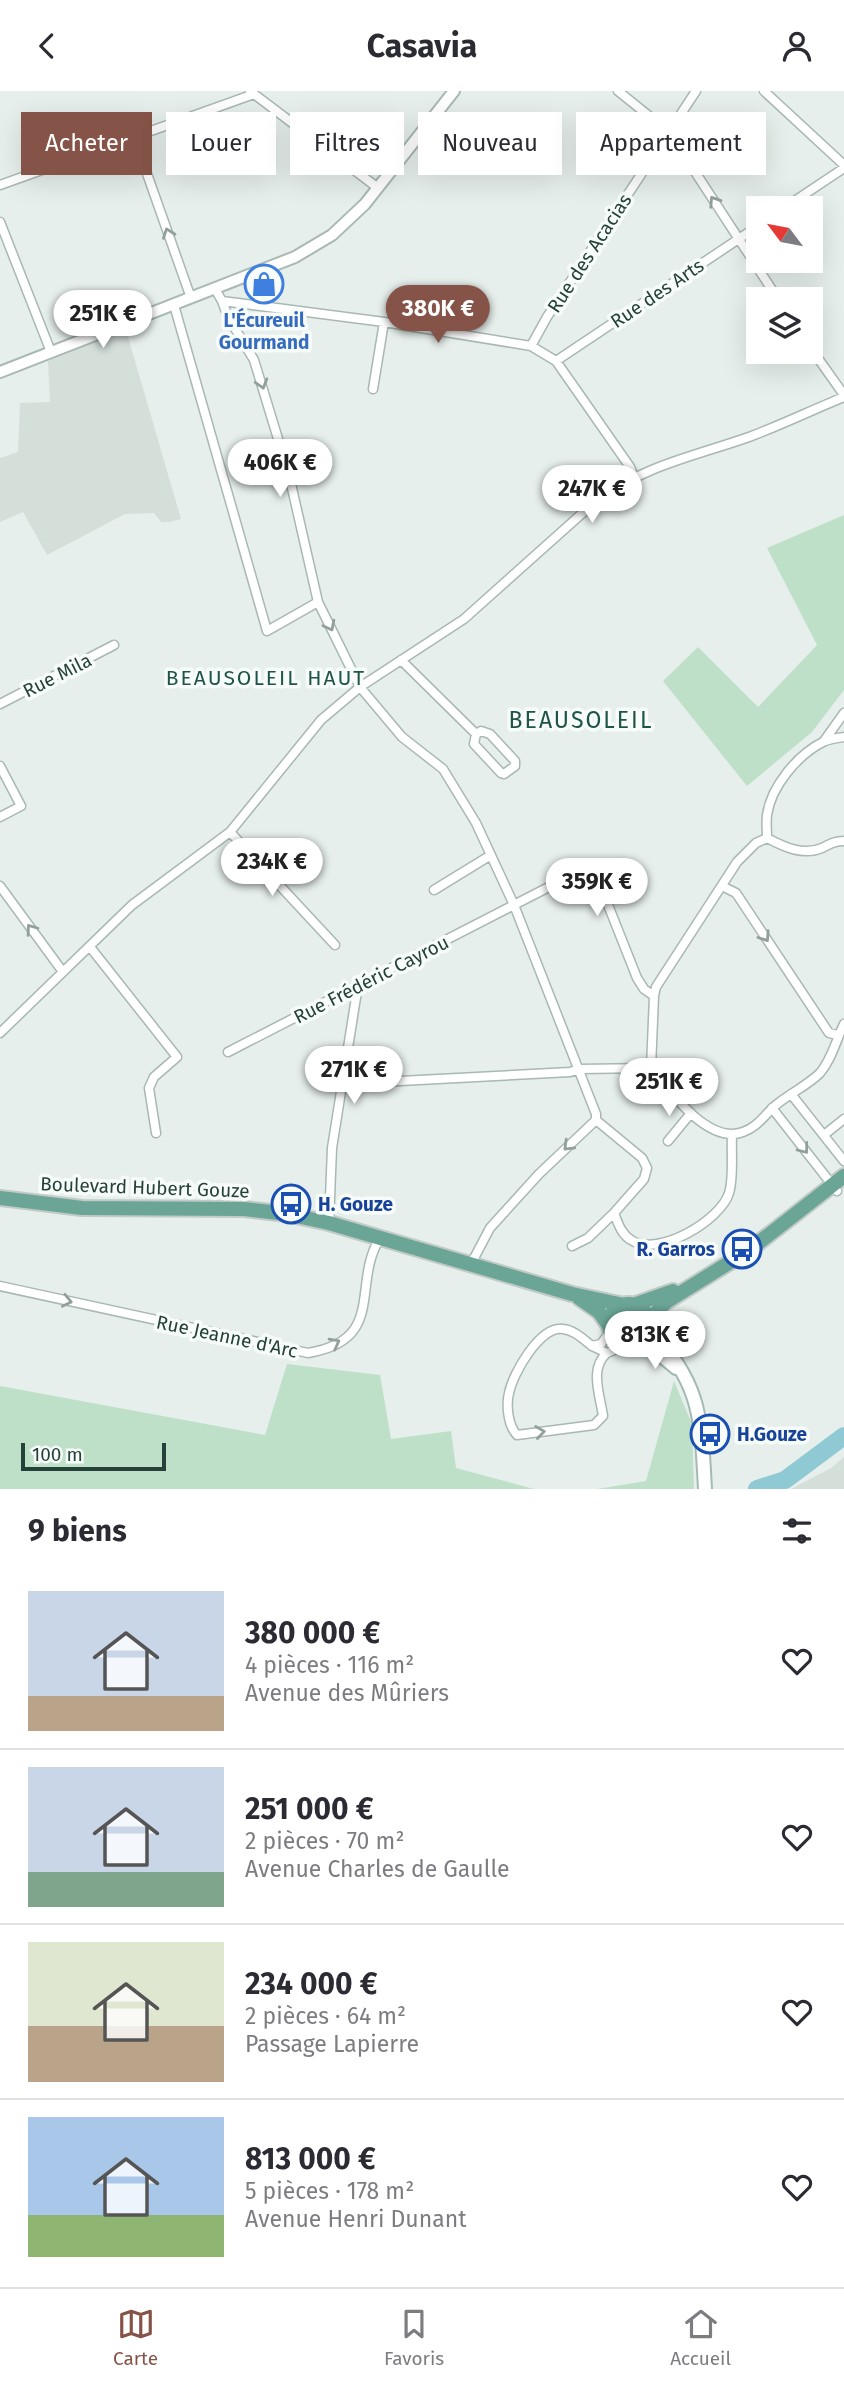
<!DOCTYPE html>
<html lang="fr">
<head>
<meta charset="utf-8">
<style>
	:root { --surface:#fff; --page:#f7f7f7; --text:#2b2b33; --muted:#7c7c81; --line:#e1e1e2; --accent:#855347 }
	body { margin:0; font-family:"Fira Sans",sans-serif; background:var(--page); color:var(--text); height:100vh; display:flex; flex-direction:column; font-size:26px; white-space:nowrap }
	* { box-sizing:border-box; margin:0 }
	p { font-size:23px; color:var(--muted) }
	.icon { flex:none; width:38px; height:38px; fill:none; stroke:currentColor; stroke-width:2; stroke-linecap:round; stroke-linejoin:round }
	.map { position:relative; height:1398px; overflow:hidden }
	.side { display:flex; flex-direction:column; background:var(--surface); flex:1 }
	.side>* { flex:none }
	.top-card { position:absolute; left:21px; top:21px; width:803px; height:63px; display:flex; gap:14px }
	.needle { width:46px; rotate:302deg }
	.tools { position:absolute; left:746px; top:105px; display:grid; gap:14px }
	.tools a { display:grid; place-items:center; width:77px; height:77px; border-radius:0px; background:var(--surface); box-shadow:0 7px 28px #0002; font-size:35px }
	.scale { position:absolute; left:21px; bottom:18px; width:145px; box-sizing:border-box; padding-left:7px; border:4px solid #24423a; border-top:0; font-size:19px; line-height:24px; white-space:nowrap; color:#24423a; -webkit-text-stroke:5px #f7fbf9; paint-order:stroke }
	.price { position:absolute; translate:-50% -60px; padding:0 16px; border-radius:24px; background:#fff; color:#222; font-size:23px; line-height:46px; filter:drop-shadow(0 2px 4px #0008) }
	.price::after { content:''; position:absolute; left:50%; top:42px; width:21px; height:16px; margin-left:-10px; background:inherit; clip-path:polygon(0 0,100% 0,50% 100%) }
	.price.current { background:var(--accent); color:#fff }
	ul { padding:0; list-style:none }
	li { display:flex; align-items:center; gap:21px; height:175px; padding:0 28px }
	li+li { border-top:2px solid var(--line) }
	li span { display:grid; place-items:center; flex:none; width:196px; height:140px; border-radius:0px; color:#555 }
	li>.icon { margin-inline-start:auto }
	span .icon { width:84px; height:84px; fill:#fffc; stroke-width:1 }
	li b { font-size:30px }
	h2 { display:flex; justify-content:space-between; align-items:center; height:84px; padding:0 28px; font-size:30px }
	.tag { padding:0 24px; border-radius:0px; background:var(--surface); box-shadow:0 7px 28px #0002; font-size:24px; line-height:63px }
	.tag.current { background:var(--accent); color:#fff }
	header { display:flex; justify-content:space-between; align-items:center; height:91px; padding:0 28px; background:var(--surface); font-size:32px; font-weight:700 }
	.menu { display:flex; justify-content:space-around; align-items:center; height:98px; border-top:2px solid var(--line); background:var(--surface); font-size:19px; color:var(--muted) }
	.menu a { display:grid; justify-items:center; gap:4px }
	.menu .current { color:var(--accent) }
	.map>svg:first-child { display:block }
	.built { fill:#d4dfda }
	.green { fill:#bfe0c8 }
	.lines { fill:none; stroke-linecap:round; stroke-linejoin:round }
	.river { stroke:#8ec9d4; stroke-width:18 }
	.minor-casing { stroke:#a8b8b2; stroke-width:11 }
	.tertiary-casing { stroke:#a8b8b2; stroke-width:14 }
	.secondary-casing { stroke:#a4bbb3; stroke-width:16 }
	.primary-casing { stroke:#c2cac8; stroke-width:18 }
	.minor { stroke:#fff; stroke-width:8 }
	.tertiary { stroke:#fff; stroke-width:10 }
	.secondary { stroke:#fff; stroke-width:12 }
	.primary { stroke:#6aa596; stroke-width:14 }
	.oneway { stroke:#92a09c }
	.labels { text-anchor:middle; stroke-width:7; stroke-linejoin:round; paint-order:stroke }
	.street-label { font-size:19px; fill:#24423a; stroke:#f7fbf9 }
	.shop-label { font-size:19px; font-weight:bold; fill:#366cbe; stroke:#f7fbf9 }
	.transit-label { font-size:19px; font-weight:bold; fill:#164399; stroke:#f7fbf9; text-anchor:start }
	.neighbourhood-label { font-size:21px; letter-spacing:2px; fill:#1f5548; stroke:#f7fbf9 }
	.quarter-label { font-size:23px; letter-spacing:2px; fill:#1f5548; stroke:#f7fbf9 }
</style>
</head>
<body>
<header><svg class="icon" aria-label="back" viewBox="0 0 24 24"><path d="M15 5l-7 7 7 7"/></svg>Casavia<svg class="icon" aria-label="person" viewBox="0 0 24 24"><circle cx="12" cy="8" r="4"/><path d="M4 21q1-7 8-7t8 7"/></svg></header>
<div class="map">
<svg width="844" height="1398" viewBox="0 0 844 1398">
	<rect width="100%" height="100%" fill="#e6efeb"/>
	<path class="built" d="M126 239 181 428 169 431H161L154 422 125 423 47 464 23 421 0 431V367L18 361 20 312 50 311 48 270Z
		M844 1366V1398H791L831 1377Z"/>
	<path class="green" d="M844 424V599L812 641 747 695 663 590 698 556 758 616 817 554 767 457Z
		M287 1273 380 1284 391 1348 451 1340 456 1377 534 1398H0V1295L265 1344Z
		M674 1290 692 1333 694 1398H597L646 1390Z"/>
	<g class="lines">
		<path class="river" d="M757 1398 785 1389 844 1345"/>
		<defs>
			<path id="minor" d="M250 0 378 97
				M618 0 669 41 778 208
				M764 0 844 74
				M134 46 191 207
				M0 94 254 3
				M784 117 844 77
				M0 131 51 261
				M215 198 222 210 384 231 531 255 556 270 630 376 634 386
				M222 210 228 226 254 269 289 384 318 511 360 596 402 646 443 678 476 732 514 814 596 1023V1029L539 1083 490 1137 471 1173
				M174 214 267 540 318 511
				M531 255 547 226 696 0
				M810 256 844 304
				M556 270 758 135
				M373 298 384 231
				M401 569 476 643 474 653 501 682 504 683 515 675V670L490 643 481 640 476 643
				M0 613 114 554
				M824 650 844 622
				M0 675 21 715 0 726
				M230 741 335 854
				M767 747C767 739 766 732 767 724 771 696 797 664 823 651 829 648 837 647 844 646
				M767 747C784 756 803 765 822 757 830 753 835 750 844 750
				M0 795 63 881
				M722 795 736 802 829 942 838 944
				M434 799 491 764
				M90 856 177 966 154 986 149 997 156 1042
				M0 942 132 814 230 741 321 629 360 596 464 528 596 410C648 373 692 366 749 346 781 334 812 319 844 306
				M228 961 580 780 590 781 597 786 637 887 644 898 654 905
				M651 977 654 905 656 896 737 771 756 752 767 747
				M343 993 570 981 579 978 651 977C670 1000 708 1054 743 1041 758 1036 765 1023 776 1014 789 1003 808 994 820 982 832 968 836 949 844 933
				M791 1003 844 1070
				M772 1017 837 1100
				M824 1044 844 1028
				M668 1050 691 1022
				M614 1122C618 1132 621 1143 631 1149 658 1167 721 1129 729 1102 734 1087 731 1060 732 1043
				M329 1132 332 1057 358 894
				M572 1155 588 1147 614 1122 644 1088 647 1077 642 1067 596 1029
				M0 1195 308 1262C387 1249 351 1193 380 1147
				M610 1241 601 1253 592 1255 607 1262 629 1253
				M592 1255C583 1248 574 1239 563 1238 540 1235 513 1282 509 1302 506 1314 508 1335 517 1344L594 1334 603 1325C600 1304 589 1277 607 1262"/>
			<path id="tertiary" d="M0 281 295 166 332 144 365 113 454 0"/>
			<path id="secondary" d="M648 1236C701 1292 701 1325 705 1398
				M636 1252 652 1257 676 1277"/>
			<path id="primary" d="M0 1107 82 1117 244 1118 287 1123 329 1132 572 1203 624 1214
				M579 1207 599 1221 609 1235
				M609 1233a20 20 0 1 1 40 0a20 20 0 1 1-40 0Z
				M633 1214 673 1200
				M648 1230 666 1211 748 1160 844 1085"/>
		</defs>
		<use href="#minor" class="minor-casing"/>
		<use href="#tertiary" class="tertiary-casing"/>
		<use href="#secondary" class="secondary-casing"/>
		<use href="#primary" class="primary-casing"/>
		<use href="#minor" class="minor"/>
		<use href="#tertiary" class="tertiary"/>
		<use href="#secondary" class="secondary"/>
		<use href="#primary" class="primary"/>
	</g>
	<defs><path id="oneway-chevron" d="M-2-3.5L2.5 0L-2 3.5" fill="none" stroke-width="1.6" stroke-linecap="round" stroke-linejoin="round" transform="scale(1.75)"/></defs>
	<g class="oneway">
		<use href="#oneway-chevron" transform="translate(714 110) rotate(-123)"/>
		<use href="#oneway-chevron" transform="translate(168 142) rotate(-110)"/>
		<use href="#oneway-chevron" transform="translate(262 293) rotate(73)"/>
		<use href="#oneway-chevron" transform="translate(330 535) rotate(63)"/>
		<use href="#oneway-chevron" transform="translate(31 838) rotate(-126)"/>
		<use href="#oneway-chevron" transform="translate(765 846) rotate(56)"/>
		<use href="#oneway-chevron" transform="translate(568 1055) rotate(136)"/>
		<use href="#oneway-chevron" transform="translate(804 1058) rotate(52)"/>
		<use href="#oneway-chevron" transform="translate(67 1210) rotate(12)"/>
		<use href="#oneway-chevron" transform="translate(335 1252) rotate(-28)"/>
		<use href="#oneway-chevron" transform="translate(540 1341) rotate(-8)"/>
	</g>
	<defs>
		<symbol id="shop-ring" viewBox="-11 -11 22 22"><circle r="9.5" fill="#f7fbf9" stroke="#3f7fe0" stroke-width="1.5"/><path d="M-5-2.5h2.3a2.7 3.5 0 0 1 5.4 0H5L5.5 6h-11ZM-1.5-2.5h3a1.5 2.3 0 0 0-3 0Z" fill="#3f7fe0"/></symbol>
		<symbol id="bus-ring" viewBox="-11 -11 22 22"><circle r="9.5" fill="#f7fbf9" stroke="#1a4fb4" stroke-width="1.5"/><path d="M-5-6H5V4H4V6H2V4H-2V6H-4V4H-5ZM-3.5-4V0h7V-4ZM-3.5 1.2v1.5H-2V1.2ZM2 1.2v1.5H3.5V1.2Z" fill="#1a4fb4"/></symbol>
	</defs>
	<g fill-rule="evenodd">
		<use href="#shop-ring" x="242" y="171" width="44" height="44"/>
		<use href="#bus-ring" x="269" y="1091" width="44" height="44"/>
		<use href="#bus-ring" x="720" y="1136" width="44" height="44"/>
		<use href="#bus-ring" x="688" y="1321" width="44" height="44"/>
	</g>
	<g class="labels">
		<g class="street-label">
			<text transform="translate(589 162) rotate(-57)" y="7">Rue des Acacias</text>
			<text transform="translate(657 202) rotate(-34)" y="7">Rue des Arts</text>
			<text transform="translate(57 584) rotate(-27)" y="7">Rue Mila</text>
			<text transform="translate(371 888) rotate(-27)" y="7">Rue Frédéric Cayrou</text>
			<text transform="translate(145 1096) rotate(2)" y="7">Boulevard Hubert Gouze</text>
			<text transform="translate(227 1245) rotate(12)" y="7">Rue Jeanne d'Arc</text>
		</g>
		<g class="shop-label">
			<text x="264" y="236">L'Écureuil<tspan x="264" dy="22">Gourmand</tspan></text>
		</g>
		<g class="transit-label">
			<text x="318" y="1120">H. Gouze</text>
			<text x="715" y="1165" text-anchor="end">R. Garros</text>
			<text x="737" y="1350">H.Gouze</text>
		</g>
		<g class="neighbourhood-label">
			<text x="266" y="594">BEAUSOLEIL HAUT</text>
		</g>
		<g class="quarter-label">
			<text x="581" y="637">BEAUSOLEIL</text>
		</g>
	</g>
</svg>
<div class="tools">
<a><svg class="needle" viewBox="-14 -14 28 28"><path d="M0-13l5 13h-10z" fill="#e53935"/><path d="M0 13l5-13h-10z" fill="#7c7c81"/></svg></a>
<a><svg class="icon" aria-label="layers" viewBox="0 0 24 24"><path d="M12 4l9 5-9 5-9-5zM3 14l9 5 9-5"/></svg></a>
</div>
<div class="scale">100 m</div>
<b class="price current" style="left:438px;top:254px">380K €</b>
<b class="price" style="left:103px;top:259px">251K €</b>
<b class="price" style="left:280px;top:408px">406K €</b>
<b class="price" style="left:592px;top:434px">247K €</b>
<b class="price" style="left:272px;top:807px">234K €</b>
<b class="price" style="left:597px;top:827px">359K €</b>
<b class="price" style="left:354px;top:1015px">271K €</b>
<b class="price" style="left:669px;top:1027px">251K €</b>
<b class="price" style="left:655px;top:1280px">813K €</b>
<div class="top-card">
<a class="tag current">Acheter</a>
<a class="tag">Louer</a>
<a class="tag">Filtres</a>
<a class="tag">Nouveau</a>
<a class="tag">Appartement</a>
</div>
</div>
<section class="side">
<h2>9 biens<svg class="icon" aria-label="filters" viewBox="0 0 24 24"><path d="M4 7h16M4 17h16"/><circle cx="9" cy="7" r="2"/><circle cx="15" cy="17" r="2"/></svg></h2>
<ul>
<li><span style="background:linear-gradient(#c9d6e8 75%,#b9a48a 0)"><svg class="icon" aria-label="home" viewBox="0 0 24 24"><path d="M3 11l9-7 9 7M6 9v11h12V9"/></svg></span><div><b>380 000 €</b><p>4 pièces · 116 m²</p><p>Avenue des Mûriers</p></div><svg class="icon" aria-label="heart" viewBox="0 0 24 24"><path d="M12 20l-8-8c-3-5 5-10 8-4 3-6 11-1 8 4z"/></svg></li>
<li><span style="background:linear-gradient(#c9d6e8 75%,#7fa58c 0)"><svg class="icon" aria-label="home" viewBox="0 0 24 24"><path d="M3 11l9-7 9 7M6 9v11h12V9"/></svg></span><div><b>251 000 €</b><p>2 pièces · 70 m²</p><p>Avenue Charles de Gaulle</p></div><svg class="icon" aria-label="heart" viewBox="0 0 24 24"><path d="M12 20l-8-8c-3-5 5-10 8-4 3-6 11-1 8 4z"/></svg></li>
<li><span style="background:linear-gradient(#dfe7d0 60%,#b9a48a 0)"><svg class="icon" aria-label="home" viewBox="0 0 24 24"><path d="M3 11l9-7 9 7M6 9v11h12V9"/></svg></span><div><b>234 000 €</b><p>2 pièces · 64 m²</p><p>Passage Lapierre</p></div><svg class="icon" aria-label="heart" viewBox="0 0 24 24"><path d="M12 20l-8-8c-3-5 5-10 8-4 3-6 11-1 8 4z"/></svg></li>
<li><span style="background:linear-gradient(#a9c7e8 70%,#8fb573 0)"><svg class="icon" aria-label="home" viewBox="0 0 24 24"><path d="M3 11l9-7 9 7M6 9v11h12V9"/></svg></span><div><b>813 000 €</b><p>5 pièces · 178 m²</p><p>Avenue Henri Dunant</p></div><svg class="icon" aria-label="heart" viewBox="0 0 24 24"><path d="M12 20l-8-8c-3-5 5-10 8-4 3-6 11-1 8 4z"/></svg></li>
</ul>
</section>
<nav class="menu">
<a class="current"><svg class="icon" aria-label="map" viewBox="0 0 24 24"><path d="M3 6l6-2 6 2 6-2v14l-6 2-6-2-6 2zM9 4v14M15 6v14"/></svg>Carte</a>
<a><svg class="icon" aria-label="saved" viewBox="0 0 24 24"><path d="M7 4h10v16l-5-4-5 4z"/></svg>Favoris</a>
<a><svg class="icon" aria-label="home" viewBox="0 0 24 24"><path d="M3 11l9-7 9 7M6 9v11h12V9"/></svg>Accueil</a>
</nav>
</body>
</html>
